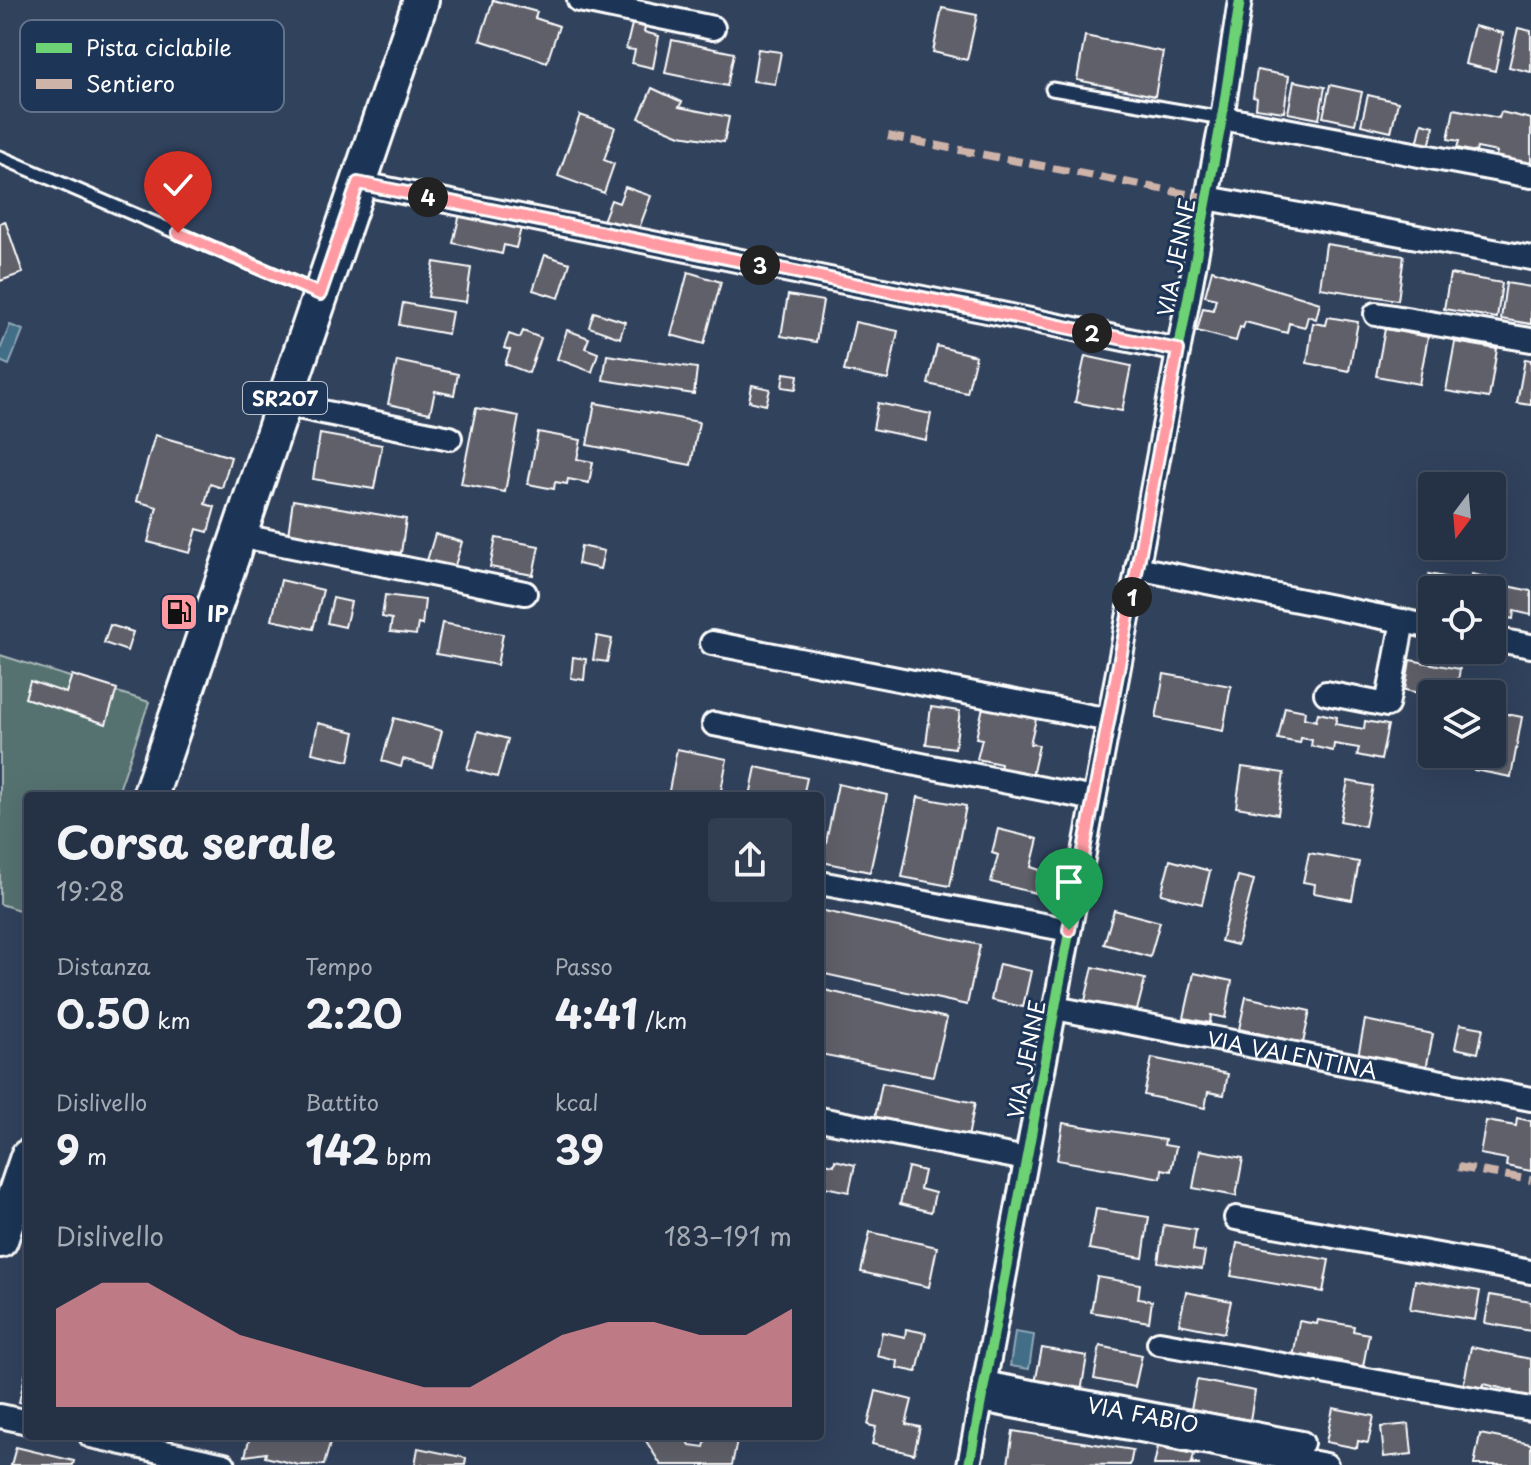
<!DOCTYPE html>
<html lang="it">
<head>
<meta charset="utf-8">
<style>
  body { margin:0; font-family:"Playpen Sans",sans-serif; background:#313e51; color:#f1f3f6; height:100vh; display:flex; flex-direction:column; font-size:30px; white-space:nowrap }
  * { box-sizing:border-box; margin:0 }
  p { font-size:26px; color:#a3aab3 }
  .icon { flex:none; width:44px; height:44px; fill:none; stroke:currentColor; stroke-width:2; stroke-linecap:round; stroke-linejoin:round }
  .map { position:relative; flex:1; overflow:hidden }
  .panel { position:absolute; left:24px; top:792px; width:800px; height:648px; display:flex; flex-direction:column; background:#253246; border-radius:8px; box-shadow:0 8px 32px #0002,0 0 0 2px #424d5f }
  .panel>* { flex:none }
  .needle { width:52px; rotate:196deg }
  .controls { position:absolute; left:1418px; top:472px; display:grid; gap:16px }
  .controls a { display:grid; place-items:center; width:88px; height:88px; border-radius:8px; background:#253246; box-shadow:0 8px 32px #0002,0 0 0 2px #424d5f; font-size:40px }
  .pin { position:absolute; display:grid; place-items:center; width:68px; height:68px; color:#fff; margin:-82px -34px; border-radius:50% 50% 50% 0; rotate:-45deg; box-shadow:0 0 8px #0007 }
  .pin .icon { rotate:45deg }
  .km { position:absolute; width:40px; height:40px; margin:-20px; border-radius:50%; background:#222; color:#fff; font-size:22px; line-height:40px; text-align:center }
  .round { display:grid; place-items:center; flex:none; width:84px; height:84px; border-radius:8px; background:#313e51 }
  .head { display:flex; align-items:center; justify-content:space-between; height:136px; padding:0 32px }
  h1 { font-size:44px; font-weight:700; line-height:60px }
  .metrics { display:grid; grid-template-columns:repeat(3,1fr); gap:12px; height:136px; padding:8px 32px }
  .metrics div { display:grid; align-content:center }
  .metrics b { font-size:40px; font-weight:700 }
  .metrics small { font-size:22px; font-weight:400 }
  .metrics p { font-size:22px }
  .chart { height:224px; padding:16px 32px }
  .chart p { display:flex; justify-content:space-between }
  .chart svg { width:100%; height:144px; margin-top:8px; fill:#ff9aa2; opacity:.7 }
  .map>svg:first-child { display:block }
  .green { fill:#557270; stroke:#aab8b8; stroke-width:2 }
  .water { fill:#426e87; stroke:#8ea8b7; stroke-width:2 }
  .building { fill:#61606b; stroke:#fff; stroke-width:2 }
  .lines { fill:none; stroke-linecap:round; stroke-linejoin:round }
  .service-casing { stroke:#fff; stroke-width:17 }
  .minor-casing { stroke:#fff; stroke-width:28 }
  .primary-casing { stroke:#fff; stroke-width:40 }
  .service { stroke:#1d3557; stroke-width:11 }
  .minor { stroke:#1d3557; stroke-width:22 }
  .primary { stroke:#1d3557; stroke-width:34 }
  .quiet { stroke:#ceb3a9; stroke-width:8; stroke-dasharray:16 8; stroke-linecap:butt }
  .cycleway-casing { stroke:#1d3557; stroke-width:15 }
  .cycleway { stroke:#6cd273; stroke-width:10 }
  .route-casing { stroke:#fff; stroke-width:16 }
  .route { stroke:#ff9aa2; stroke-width:10 }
  .labels { text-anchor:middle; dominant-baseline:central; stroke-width:6; stroke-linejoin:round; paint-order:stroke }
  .shield { fill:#1d3557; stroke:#bbc2cd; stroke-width:2 }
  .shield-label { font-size:20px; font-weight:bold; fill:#fff }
  .street-label { font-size:22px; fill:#fff; stroke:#1d3557 }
  .poi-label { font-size:22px; font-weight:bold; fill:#fff; stroke:#1d3557; text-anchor:start }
  .key { fill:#1d3557; stroke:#617289; stroke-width:2 }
  .key-label { font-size:22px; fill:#fff }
</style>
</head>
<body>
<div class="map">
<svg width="1531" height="1465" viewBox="0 0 1531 1465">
  <rect width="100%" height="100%" fill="#31425d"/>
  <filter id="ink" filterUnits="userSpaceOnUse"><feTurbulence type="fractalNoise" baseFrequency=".0125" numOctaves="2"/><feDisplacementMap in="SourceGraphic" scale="16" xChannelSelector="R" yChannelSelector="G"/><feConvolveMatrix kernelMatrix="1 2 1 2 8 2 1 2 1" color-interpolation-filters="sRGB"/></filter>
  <g filter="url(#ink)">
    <path class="green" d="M0,655L149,702L117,796H28V913L0,904Z"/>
    <path class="water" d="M10,325L23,330L9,365L0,361V350Z
      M1015,1332L1034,1335L1029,1369L1010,1366Z"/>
    <path class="building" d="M493,0L537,12L535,18L559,26L547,62L480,40Z
      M942,8L977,15L967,60L933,52Z
      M632,24L645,27L644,32L659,36L653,68L632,63L635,50L626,49Z
      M1474,26L1503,33L1495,71L1465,64Z
      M1518,28L1531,31V72L1509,67Z
      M1085,36L1163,52L1155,96L1077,80Z
      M672,40L734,53L727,86L665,73Z
      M758,49L781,52L775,84L753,81Z
      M1257,70L1289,76L1284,112L1256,108L1257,98L1253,97Z
      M1294,81L1325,87L1319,119L1288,113Z
      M1330,85L1362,92L1355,124L1323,117Z
      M652,88L682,102L679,107L729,117L724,142L680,135L639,118Z
      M1368,95L1398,102L1391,132L1361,125Z
      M1454,109L1499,118L1501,112L1531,119V166L1495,159L1497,152L1477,148L1476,152L1457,148L1459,141L1448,139Z
      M580,115L615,127L604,160L614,164L604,193L558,176Z
      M1422,123L1434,126L1429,147L1417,145Z
      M625,187L651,196L637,234L603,221L611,200L619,203Z
      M460,214L521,228L516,248L504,245L502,254L453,243Z
      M5,221L23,273L0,281V223Z
      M1326,244L1404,256L1398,300L1320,288Z
      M545,255L570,263L559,298L533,290Z
      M434,262L471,268L466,302L428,297Z
      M1212,270L1320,303L1316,319L1308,316L1305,327L1289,323L1287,333L1245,322L1243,328L1240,327L1236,341L1197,331L1203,308L1213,310L1216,299L1205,296Z
      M688,272L721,282L704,344L671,335Z
      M1450,274L1502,283L1497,318L1444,309Z
      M1506,283L1531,287V324L1501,319Z
      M788,295L823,301L816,342L781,336Z
      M403,303L452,312L448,334L399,325Z
      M594,312L625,322L620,338L589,327Z
      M1328,317L1358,322L1349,371L1307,363L1313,323L1326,325Z
      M855,322L898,331L888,380L844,371Z
      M1385,329L1428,337L1419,384L1376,376Z
      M567,330L589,338L585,348L598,353L592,372L557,359Z
      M523,331L541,338L529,373L505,364L510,350L504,348L509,334L520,338Z
      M1455,342L1497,349L1489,398L1446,391Z
      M937,346L976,356L967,393L928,384Z
      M607,355L697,368L694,394L603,380Z
      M1085,356L1131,366L1122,411L1075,402Z
      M1525,359L1531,360V405L1517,403Z
      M397,361L458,374L454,395L435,391L430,413L388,404Z
      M784,373L798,375L796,389L782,387Z
      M752,385L770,389L766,405L749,401Z
      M595,403L699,422L691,465L587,445Z
      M878,403L931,414L926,440L873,429Z
      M476,408L519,416L505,492L461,484Z
      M538,432L581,440L577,459L593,462L589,483L568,479L567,484L555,482L554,489L528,484Z
      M320,434L382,445L374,489L313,479Z
      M155,435L231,457L222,488L210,484L205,504L215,507L208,532L197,529L190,553L148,542L157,507L136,501Z
      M293,500L406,519L401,553L288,535Z
      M435,534L462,542L453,572L426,564Z
      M496,538L539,546L533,575L490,567Z
      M581,546L604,551L600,569L578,564Z
      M1429,574L1471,582L1472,574L1504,581L1503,585L1531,591V615L1514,611L1513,619L1495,615V619L1492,618V590H1432V606L1423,604Z
      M281,580L323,590L313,629L272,620Z
      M170,595L197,604L189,630L161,621Z
      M385,595L425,600L422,625L418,624L416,635L390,632L392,619L382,617Z
      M333,598L351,602L345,627L327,623Z
      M442,623L503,634L497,665L436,654Z
      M110,625L133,632L127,651L104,643Z
      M597,636L612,639L607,662L593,660Z
      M573,657L586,659L584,680L571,678Z
      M1410,660L1460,669L1456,694H1432V719L1414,716L1419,693L1405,690Z
      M1164,674L1231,686L1223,731L1156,718Z
      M72,675L117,689L106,724L25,698L30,681L66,693Z
      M931,707L960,711L955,748L926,744Z
      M983,707L1036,719L1030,744L1039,745L1032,776L1000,769L1001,764L977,759L982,739L976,738Z
      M1285,707L1305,711L1304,718L1316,721L1318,713L1337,717L1335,724L1364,729L1365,721L1388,725L1381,760L1357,755L1359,748L1334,744L1333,751L1311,746L1312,740L1301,738L1300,743L1278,739Z
      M1492,711L1522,717L1511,777L1474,770L1477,754H1492Z
      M394,718L442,731L432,767L403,759L401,767L382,761Z
      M318,723L355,732L349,761L312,753Z
      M478,731L508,739L497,777L467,769Z
      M677,749L727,759L720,796H668Z
      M756,767L807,778L803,796H750Z
      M1242,767L1284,773L1278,814L1236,807Z
      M1348,781L1373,786L1365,826L1340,821Z
      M838,784L887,795L870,872L822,862Z
      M918,797L966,806L950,886L902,877Z
      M998,829L1038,839L1031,867L1040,870L1035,893L991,882L998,855L992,853Z
      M1309,853L1359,862L1352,900L1314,893L1315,884L1303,882Z
      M1170,860L1210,871L1202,904L1161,894Z
      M1238,876L1254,880L1237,945L1221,941Z
      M820,910L980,945L967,1005L820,973Z
      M1114,910L1160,922L1150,957L1104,944Z
      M999,964L1031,971L1023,1007L991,1000Z
      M1093,967L1145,979L1135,1018L1084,1005Z
      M1194,973L1232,981L1225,1018L1211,1015L1210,1023L1184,1018Z
      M820,989L947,1018L933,1076L820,1054Z
      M1246,997L1310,1011L1303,1043L1239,1029Z
      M1365,1020L1433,1034L1426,1069L1358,1056Z
      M1460,1024L1483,1028L1478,1053L1455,1048Z
      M1152,1058L1228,1074L1224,1095L1208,1092L1205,1108L1144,1095Z
      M882,1083L975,1103L968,1137L875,1118Z
      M1517,1118L1531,1121V1171L1506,1166L1507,1159L1480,1154L1486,1121L1516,1126Z
      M1063,1123L1165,1140L1164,1145L1176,1147L1171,1171L1162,1169L1161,1178L1057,1160Z
      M1200,1150L1243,1158L1236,1196L1193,1188Z
      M835,1160L855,1165L849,1192L820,1186V1162L834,1165Z
      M908,1167L924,1171L920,1189L935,1193L931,1212L900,1204Z
      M1096,1209L1149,1217L1143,1258L1089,1249Z
      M1164,1225L1196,1230L1193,1250L1205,1252L1202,1269L1158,1262Z
      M870,1232L937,1247L929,1287L861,1272Z
      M1237,1243L1329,1260L1323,1292L1231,1276Z
      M1097,1277L1140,1284L1138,1299L1152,1301L1149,1322L1091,1312Z
      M1415,1280L1480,1291L1475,1320L1410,1309Z
      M1186,1292L1231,1301L1224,1333L1179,1324Z
      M1490,1295L1531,1302V1331L1485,1323Z
      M1318,1320L1354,1326L1353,1331L1369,1334L1362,1372L1339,1368L1341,1361L1311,1355L1310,1361L1293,1358L1299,1321L1317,1324Z
      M906,1329L926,1333L917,1372L897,1368L898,1361L877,1356L882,1332L905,1337Z
      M1100,1346L1142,1355L1135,1387L1094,1379Z
      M1471,1347L1531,1359V1403L1512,1399L1513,1391L1484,1384L1483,1391L1463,1387Z
      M1042,1348L1087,1356L1081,1392L1035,1383Z
      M27,1367H28V1404L19,1402Z
      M1197,1380L1255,1391L1250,1420L1191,1409Z
      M876,1391L912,1400L906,1424L920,1427L914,1454L872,1444L876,1427L868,1425Z
      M1333,1408L1374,1416L1368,1443L1358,1441L1357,1448L1326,1442Z
      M1409,1424L1412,1454L1384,1457L1381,1427Z
      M1013,1431L1133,1450L1130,1465L1008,1464Z
      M1480,1434L1531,1444V1465H1474Z
      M250,1436H332L324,1465H299L265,1457L266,1453L245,1456Z
      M643,1436H685L690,1445L704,1447L707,1436H738L732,1465H661Z
      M16,1447L74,1461L73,1465H11Z
      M1158,1447L1194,1454L1192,1463L1200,1465H1154Z
      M418,1448L466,1458L465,1465H415Z"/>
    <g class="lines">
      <defs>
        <path id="service" d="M1052,89L1222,118
          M0,157L316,292"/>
        <g id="minor">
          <path d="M579,0L713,28"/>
          <path d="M1222,118L1531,176"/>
          <path d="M358,183L1178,350"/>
          <path d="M1207,198L1531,258"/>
          <path d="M1376,314L1531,340"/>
          <path d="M283,404L450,438"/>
          <path d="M238,535L525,593"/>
          <path d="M1137,568L1432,627"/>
          <path d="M1492,639L1531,646"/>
          <path d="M712,643L1109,720"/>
          <path d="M1326,693L1387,705L1403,621"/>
          <path d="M714,724L1094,799"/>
          <path d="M820,883L1069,930"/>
          <path id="s1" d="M1055,1008L1531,1099"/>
          <path d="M820,1119L1026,1159"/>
          <path d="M1236,1218L1531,1272"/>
          <path d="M1159,1343L1531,1409"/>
          <path id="s2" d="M984,1383L1302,1443"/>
          <path d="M981,1400L1326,1465"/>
          <path d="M0,1416L28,1422"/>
          <path d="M91,1436L224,1465"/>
          <path d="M969,1465L1222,118L1240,0"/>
        </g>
        <path id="primary" d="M150,796L421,0
          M0,1240L28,1157"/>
      </defs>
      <use href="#service" class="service-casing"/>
      <use href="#minor" class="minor-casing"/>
      <use href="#primary" class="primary-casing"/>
      <use href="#service" class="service"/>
      <use href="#minor" class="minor"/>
      <use href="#primary" class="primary"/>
      <path class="quiet" d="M888,136L1207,198
        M1458,1167L1531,1180"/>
      <defs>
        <path id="cycleway" d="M358,183L1178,350
          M969,1465L1222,118L1240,0"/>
      </defs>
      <use href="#cycleway" class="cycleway-casing"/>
      <use href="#cycleway" class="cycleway"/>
    </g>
  </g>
  <g class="lines" filter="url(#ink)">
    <defs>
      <path id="route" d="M178,233L320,294L358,183L1178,350L1069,930"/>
    </defs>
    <use href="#route" class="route-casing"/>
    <use href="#route" class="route"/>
  </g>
  <defs>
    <symbol id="fuel-square" viewBox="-11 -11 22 22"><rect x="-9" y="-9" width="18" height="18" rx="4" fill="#ff9aa2" stroke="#1d3557"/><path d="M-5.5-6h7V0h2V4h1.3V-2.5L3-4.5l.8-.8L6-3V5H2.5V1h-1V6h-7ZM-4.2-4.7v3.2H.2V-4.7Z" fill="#111"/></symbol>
  </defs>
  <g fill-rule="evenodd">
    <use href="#fuel-square" x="157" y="590" width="44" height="44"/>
  </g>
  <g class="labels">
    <rect class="shield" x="243" y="382" width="84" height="32" rx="6"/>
    <g class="shield-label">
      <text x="285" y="398">SR207</text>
    </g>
    <g class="street-label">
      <text transform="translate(1175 257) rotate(-79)">VIA JENNE</text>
      <text stroke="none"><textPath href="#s1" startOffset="242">VIA VALENTINA</textPath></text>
      <text transform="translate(1025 1059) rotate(-79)">VIA JENNE</text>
      <text stroke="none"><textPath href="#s2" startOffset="162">VIA FABIO</textPath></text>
    </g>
    <g class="poi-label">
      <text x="207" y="612">IP</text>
    </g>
  </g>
  <rect x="20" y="20" width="264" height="92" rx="12" class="key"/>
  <rect x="36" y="43" width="36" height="10" fill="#6cd273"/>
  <rect x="36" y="79" width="36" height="10" fill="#ceb3a9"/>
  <g class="key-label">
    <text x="86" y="56">Pista ciclabile</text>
    <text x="86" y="92">Sentiero</text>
  </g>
</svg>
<div class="controls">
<a><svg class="needle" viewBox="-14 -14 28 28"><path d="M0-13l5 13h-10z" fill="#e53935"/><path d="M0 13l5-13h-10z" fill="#a3aab3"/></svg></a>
<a><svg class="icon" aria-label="locate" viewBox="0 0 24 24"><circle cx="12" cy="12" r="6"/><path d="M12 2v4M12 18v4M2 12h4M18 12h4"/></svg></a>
<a><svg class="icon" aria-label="layers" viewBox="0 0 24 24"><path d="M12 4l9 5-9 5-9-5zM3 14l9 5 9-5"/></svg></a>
</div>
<div class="pin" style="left:1069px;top:930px;background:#1e9e55"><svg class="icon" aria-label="arrive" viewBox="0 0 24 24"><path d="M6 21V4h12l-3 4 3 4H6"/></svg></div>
<div class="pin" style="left:178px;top:233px;background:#d93025"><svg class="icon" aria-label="check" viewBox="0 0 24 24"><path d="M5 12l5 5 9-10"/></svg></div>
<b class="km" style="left:1132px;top:597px">1</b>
<b class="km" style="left:1092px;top:333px">2</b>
<b class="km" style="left:760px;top:265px">3</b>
<b class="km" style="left:428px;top:197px">4</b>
<section class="panel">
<div class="head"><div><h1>Corsa serale</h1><p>19:28</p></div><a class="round"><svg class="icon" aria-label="share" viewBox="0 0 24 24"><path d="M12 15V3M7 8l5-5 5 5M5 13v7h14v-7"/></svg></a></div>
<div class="metrics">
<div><p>Distanza</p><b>0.50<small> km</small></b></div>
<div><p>Tempo</p><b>2:20</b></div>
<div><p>Passo</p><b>4:41<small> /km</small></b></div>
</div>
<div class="metrics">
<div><p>Dislivello</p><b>9<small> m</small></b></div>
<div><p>Battito</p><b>142<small> bpm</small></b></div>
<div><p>kcal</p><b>39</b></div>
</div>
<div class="chart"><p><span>Dislivello</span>183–191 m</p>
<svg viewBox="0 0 160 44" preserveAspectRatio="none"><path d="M0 44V14L10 6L20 6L30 14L40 22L50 26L60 30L70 34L80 38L90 38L100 30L110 22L120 18L130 18L140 22L150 22L160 14V44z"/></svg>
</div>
</section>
</div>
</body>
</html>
